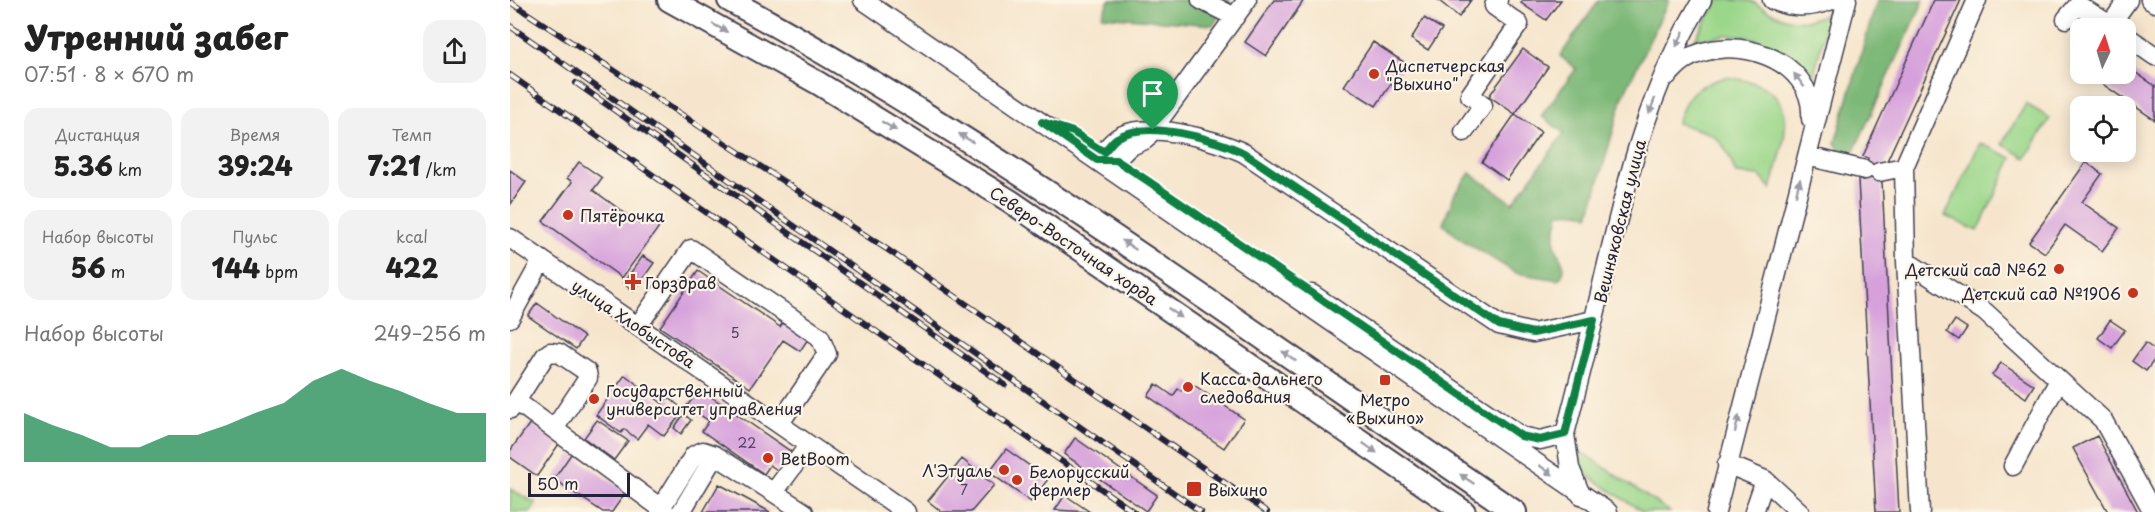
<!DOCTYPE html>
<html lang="ru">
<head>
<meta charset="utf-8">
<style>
  body { margin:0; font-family:"Playpen Sans",sans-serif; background:#f2f2f2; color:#222; height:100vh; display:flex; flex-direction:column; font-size:22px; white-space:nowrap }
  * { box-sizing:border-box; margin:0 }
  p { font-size:20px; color:#767676 }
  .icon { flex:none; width:33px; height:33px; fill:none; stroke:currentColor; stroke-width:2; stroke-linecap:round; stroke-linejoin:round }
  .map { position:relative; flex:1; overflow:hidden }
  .side { display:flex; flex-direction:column; background:#fff; width:510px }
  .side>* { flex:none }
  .needle { width:39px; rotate:4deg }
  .buttons { position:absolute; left:1560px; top:18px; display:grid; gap:12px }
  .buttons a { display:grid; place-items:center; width:66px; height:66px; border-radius:12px; background:#fff; box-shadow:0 3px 15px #0003; font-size:30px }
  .scale { position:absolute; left:18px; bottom:15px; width:102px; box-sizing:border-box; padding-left:6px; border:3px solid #22223b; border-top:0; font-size:16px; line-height:21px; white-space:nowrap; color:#22223b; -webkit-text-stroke:4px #fcf5e5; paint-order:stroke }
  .pin { position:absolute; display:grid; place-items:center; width:51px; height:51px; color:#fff; margin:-62px -26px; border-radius:50% 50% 50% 0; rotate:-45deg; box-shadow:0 0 6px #0007 }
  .pin .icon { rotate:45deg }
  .round { display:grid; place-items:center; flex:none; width:63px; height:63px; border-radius:18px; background:#f2f2f2 }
  .overview { display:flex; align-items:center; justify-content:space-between; height:102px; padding:0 24px }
  h1 { font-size:33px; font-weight:800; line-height:45px }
  .metrics { display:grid; grid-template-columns:repeat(3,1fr); gap:9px; height:102px; padding:6px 24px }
  .metrics div { display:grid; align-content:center; border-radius:15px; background:#f2f2f2; text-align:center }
  .metrics b { font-size:26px; font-weight:800 }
  .metrics small { font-size:16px; font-weight:400 }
  .metrics p { font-size:16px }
  .chart { height:168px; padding:12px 24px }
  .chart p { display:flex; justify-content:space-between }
  .chart svg { width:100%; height:108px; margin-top:6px; fill:#0b8043; opacity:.7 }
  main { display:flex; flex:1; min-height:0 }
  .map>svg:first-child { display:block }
  .green { fill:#9bd78b; stroke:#5e7c63; stroke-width:1.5 }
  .forest { fill:#7cb877; stroke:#4f6d59; stroke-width:1.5 }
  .building { fill:#d6a0dc }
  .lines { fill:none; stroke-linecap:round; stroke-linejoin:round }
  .minor-casing { stroke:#423f51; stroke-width:21 }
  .major-casing { stroke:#423f51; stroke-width:26 }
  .minor { stroke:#fff; stroke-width:18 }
  .major { stroke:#fff; stroke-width:22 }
  .rail-casing { stroke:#22223b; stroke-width:6 }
  .rail { stroke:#fcf5e5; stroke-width:4; stroke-dasharray:11; stroke-linecap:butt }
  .oneway { fill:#9c9ca7 }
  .route-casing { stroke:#fff; stroke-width:12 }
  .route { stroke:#0b8043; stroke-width:8 }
  .poi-dot { fill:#c8321e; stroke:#fcf5e5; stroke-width:2 }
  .labels { text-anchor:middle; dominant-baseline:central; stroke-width:4.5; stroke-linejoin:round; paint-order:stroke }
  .number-label { font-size:14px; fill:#4f4263 }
  .poi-label { font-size:16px; fill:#22223b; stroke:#fcf5e5; text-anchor:start }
  .street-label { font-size:16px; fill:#22223b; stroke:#fcf5e5 }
</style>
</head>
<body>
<main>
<section class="side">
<div class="overview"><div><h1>Утренний забег</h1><p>07:51 · 8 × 670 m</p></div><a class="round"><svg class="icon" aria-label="share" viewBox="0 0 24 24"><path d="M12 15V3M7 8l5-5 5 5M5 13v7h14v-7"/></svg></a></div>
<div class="metrics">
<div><p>Дистанция</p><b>5.36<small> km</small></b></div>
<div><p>Время</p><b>39:24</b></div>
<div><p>Темп</p><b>7:21<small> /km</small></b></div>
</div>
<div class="metrics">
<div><p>Набор высоты</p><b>56<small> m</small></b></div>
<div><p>Пульс</p><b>144<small> bpm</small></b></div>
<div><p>kcal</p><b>422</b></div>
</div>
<div class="chart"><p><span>Набор высоты</span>249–256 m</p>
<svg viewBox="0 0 160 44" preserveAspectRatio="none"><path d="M0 44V24L10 29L20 33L30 38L40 38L50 33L60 33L70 29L80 24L90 20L100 11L110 6L120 11L130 15L140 20L150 24L160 24V44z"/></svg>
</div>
</section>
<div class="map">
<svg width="1645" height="512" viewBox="0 0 1645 512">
  <rect width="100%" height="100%" fill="#fcf5e5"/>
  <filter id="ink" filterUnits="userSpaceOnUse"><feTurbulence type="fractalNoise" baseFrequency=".0167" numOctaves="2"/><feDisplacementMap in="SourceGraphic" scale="12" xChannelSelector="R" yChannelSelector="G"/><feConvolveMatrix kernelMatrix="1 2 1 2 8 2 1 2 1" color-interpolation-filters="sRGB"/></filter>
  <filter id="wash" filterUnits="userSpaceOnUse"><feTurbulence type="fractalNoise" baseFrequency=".008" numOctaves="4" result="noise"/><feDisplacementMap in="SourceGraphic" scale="24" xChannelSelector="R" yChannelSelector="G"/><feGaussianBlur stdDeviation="1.35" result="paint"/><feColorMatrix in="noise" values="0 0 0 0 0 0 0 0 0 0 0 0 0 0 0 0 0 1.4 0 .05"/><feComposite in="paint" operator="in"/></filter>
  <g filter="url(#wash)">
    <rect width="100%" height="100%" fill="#f6e5cc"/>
    <path class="green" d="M1208,0C1217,0 1234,0 1241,1C1267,17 1290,30 1320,11L1303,78C1280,54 1252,34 1217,35C1207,36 1195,41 1185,39Z
      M1216,77C1296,86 1277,131 1261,189L1250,176L1226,174C1211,134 1207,135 1167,123C1178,91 1184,87 1216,77Z
      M1516,104L1540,118L1516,158L1492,144Z
      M1470,143L1502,158L1468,231L1435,216Z
      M1072,452L1160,512H1133L1077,475L1070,462Z
      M0,489L26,503L21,512H0Z"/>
    <path class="forest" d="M599,0H720L703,25L592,16Z
      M1089,0H1159L1113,96L1079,216L1070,212L1049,213C1048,223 1043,234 1045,243C1047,259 1061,264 1049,280L1006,273L949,238L933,224L945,193L960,173L1003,203L1054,133L1031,116L1066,69L1050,56Z
      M1367,0H1414L1344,151L1332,153L1325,143Z"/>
    <g id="blocks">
      <path class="building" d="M764,0H794L756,56L735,42Z
        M928,0H961L949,17Z
        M1013,0H1051L1036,20L1011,3Z
        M1424,0H1451L1375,165L1369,172L1368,181H1372L1389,512H1366L1348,180H1354L1358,158L1353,156Z
        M914,18L932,29L918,50L901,39Z
        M863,42L895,63L866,106L834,86Z
        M1013,49L1038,67L1005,114L979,96Z
        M1616,66L1645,86V120L1578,74H1616Z
        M1005,114L1031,132L997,180L972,162Z
        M69,162L92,178L83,190L130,224L135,217L149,227L112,278L33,221L62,182L57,178Z
        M1576,162L1592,174L1572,202L1609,228L1592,251L1555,225L1535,253L1519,242Z
        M0,170L16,182L0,205Z
        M133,256L144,263L124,291L113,283Z
        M188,271L270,327L275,319L300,336L290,351L273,340L240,388L150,327Z
        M27,303L74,337L66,349L18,316Z
        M1445,320L1457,328L1449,340L1437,332Z
        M1600,320L1615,330L1602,348L1588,338Z
        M1635,343L1645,350V359L1636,371L1622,361Z
        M1491,363L1524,385L1516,398L1482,375Z
        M115,375L153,404L158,397L174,410L154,436L138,424L127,439L114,429L111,433L86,415Z
        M678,381L734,419L714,448L638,396L646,384L663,396L668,389L671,391Z
        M190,389L283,453L270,472L260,465L254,474L192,431L199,421L177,406Z
        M174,414L181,420L171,434L164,428Z
        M87,420L118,441L104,460L74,438Z
        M20,423L49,444L27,476L0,457V451Z
        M1587,436L1628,512H1598L1563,448Z
        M565,438L647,495L636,511L554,454Z
        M496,449L538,479L521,502L479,472Z
        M61,454L116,492L102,512H93L44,479Z
        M452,459L484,485L461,512H432L418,501Z
        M209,484L260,512H193Z
        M555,495L580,512L545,510Z"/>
    </g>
  </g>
  <g filter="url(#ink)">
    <use href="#blocks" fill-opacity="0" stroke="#423f51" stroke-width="1.5"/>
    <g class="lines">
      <defs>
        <path id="minor" d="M353,0L1098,512
          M691,0L725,17
          M1262,0C1283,9 1301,8 1322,0
          M1467,0L1394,167L1396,261L1475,312L1593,420L1643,512
          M1640,0L1645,3
          M1556,19L1568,5L1605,28
          M1600,25L1618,0
          M1616,36L1645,56
          M1157,76C1163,71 1168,64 1175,60C1220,31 1306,58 1301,119
          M954,132L973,105L960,95L1009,24L984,6L988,0
          M1297,156L1355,170
          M587,160C593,153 599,144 606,139C633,118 707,140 734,153L989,325L1023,333L1084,320
          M587,160H606L619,147L635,140L737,0
          M1369,172L1394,167
          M0,238L396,512
          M1396,261L1410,512
          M802,294L1011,436L1030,440L1055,434
          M0,318L32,260
          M128,326L181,249L310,337L317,354L270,423
          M6,401L156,512
          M1,409L35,356L40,352L49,353L77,372L78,378L44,429
          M1217,464L1255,480L1290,512
          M1503,466L1549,380
          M264,492L299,445
          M1071,495L1060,468L1055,434C1065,396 1075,358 1084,319C1110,210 1132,97 1192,0
          M151,508L184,455L193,451L205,455
          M171,512L205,455L294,512
          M1206,512L1337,0
          M1244,512L1255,480"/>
        <path id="major" d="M159,0L308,83L500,201L954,512
          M219,0C495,149 746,336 1005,512"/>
      </defs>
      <use href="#minor" class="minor-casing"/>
      <use href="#major" class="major-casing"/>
      <use href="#minor" class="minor"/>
      <use href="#major" class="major"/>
      <defs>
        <path id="rail" d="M0,2L378,250L757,512
          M0,26L691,512
          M0,75L624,512
          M66,83L495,385"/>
      </defs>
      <use href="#rail" class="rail-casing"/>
      <use href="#rail" class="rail"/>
    </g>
    <defs><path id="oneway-solid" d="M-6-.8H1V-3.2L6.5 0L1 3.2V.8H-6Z" transform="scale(1.5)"/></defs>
    <g class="oneway">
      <use href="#oneway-solid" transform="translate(210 28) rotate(29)"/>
      <use href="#oneway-solid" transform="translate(1170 39) rotate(116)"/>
      <use href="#oneway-solid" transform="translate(1289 80) rotate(-127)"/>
      <use href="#oneway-solid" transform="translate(1142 106) rotate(111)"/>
      <use href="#oneway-solid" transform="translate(379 126) rotate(31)"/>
      <use href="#oneway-solid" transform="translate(456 138) rotate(-148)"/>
      <use href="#oneway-solid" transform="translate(1288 187) rotate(-75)"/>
      <use href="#oneway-solid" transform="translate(619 245) rotate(-146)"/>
      <use href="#oneway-solid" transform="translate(665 313) rotate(35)"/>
      <use href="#oneway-solid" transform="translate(779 356) rotate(-145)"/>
      <use href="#oneway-solid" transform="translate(1227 424) rotate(-76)"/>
      <use href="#oneway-solid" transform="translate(860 448) rotate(35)"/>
      <use href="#oneway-solid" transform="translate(1036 470) rotate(35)"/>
      <use href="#oneway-solid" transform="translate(957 479) rotate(-146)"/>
    </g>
  </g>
  <g class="lines" filter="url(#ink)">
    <defs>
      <path id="route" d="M532,122L563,132L594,152C598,148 602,141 607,138C635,119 706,139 734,153L989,325L1023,333L1084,320L1055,434L1030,440L1011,436L638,181L606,160H587Z"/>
    </defs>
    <use href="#route" class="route-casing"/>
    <use href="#route" class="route"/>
  </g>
  <g class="poi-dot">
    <circle cx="864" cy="74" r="6"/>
    <circle cx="58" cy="215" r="6"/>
    <circle cx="1549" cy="269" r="6"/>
    <path d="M120 273h6v6h6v6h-6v6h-6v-6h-6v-6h6z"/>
    <circle cx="1623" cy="293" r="6"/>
    <rect x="869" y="374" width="12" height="12" rx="3"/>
    <circle cx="678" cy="387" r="6"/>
    <circle cx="84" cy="399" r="6"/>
    <circle cx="258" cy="458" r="6"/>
    <circle cx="494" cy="470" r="6"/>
    <circle cx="507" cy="480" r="6"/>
    <rect x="676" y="481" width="16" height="16" rx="3"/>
  </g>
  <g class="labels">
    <g class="number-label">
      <text x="225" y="332">5</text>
      <text x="237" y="442">22</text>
      <text x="454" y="489">7</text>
    </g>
    <g class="poi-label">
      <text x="876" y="65">Диспетчерская<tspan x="876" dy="18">"Выхино"</tspan></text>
      <text x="70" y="215">Пятёрочка</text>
      <text x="1537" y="269" text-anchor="end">Детский сад №62</text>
      <text x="135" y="282">Горздрав</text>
      <text x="1611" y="293" text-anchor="end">Детский сад №1906</text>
      <text x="690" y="378">Kасса дальнего<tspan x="690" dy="18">следования</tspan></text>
      <text x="96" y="390">Государственный<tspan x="96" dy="18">университет управления</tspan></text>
      <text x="875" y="399" text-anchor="middle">Метро<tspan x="875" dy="18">«Выхино»</tspan></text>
      <text x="270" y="458">BetBoom</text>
      <text x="482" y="470" text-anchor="end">Л'Этуаль</text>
      <text x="519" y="471">Белорусский<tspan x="519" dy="18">фермер</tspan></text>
      <text x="698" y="489">Выхино</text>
    </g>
    <g class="street-label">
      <text transform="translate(1109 221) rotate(-76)">Вешняковская улица</text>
      <text transform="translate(564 245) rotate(34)">Северо-Восточная хорда</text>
      <text transform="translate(124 323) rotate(34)">улица Хлобыстова</text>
    </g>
  </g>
</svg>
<div class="buttons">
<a><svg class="needle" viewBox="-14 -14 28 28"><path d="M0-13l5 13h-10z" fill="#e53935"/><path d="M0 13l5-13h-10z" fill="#767676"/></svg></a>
<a><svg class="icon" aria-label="locate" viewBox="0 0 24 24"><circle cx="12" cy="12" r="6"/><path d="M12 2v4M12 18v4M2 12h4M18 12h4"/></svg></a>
</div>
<div class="scale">50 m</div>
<div class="pin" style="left:643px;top:130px;background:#1e9e55"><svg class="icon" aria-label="arrive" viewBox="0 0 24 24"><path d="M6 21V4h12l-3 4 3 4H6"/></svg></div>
</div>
</main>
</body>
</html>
